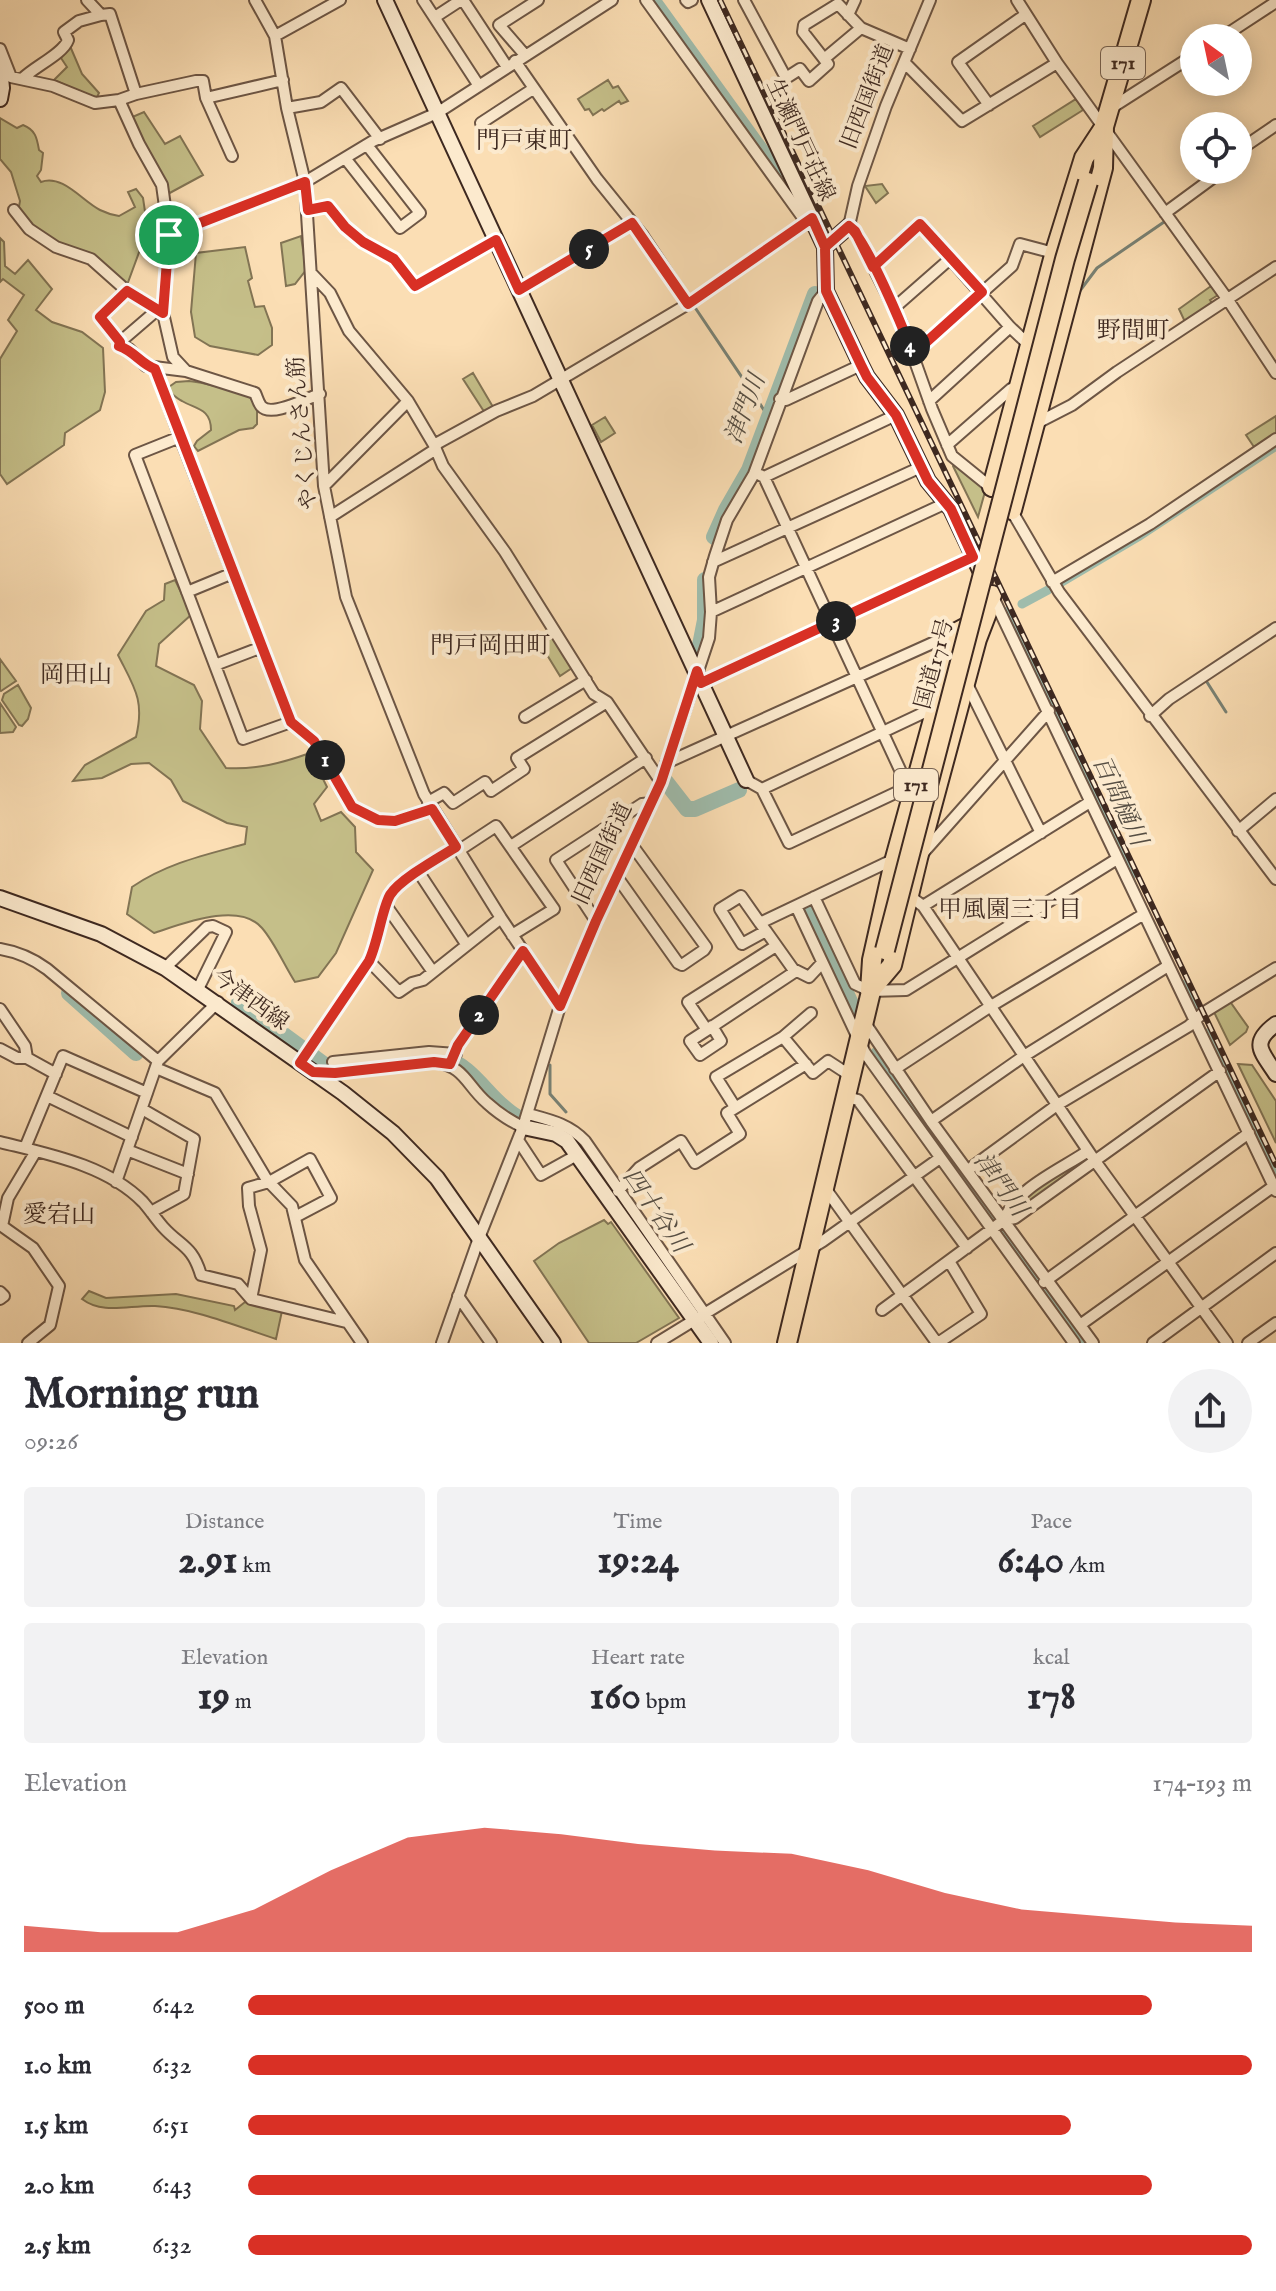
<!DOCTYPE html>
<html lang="en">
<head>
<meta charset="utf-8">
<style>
  body { margin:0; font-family:"IM FELL English","Noto Serif JP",serif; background:#f2f2f3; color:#2b2b33; height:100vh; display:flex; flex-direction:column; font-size:30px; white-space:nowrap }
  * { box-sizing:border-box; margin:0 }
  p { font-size:26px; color:#7c7c81 }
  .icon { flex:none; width:44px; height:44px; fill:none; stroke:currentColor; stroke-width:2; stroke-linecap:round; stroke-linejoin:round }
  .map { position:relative; height:1343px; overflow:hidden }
  .panel { display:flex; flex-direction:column; background:#fff; flex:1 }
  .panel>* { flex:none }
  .needle { width:52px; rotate:327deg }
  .buttons { position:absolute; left:1180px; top:24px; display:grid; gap:16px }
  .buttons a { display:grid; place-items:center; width:72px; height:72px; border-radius:50%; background:#fff; box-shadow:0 4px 20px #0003; font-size:40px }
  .pin { position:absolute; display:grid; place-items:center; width:68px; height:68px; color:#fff; margin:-34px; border:4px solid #fff; border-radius:50%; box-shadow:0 2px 8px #0007 }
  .km { position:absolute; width:40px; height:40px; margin:-20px; border-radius:50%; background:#222; color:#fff; font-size:22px; line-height:40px; text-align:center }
  .round { display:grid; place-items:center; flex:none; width:84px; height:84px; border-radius:42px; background:#f2f2f3 }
  .overview { display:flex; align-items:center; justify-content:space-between; height:136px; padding:0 24px }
  h1 { font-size:44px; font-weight:700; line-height:60px }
  .figures { display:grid; grid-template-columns:repeat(3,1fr); gap:12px; height:136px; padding:8px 24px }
  .figures div { display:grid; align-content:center; border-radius:8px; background:#f2f2f3; text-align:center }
  .figures b { font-size:40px; font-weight:700 }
  .figures small { font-size:22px; font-weight:400 }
  .figures p { font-size:22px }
  .chart { height:224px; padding:16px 24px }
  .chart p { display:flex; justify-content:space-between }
  .chart svg { width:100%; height:144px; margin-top:8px; fill:#d93025; opacity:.7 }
  ul { padding:0 24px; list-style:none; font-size:26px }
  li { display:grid; grid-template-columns:128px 96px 1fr; align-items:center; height:60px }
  li i { height:20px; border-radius:10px; background:#d93025 }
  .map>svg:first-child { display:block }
  .green { fill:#c5bf89; stroke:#827454; stroke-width:2 }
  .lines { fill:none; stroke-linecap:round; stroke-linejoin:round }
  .stream { stroke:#788174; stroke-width:3 }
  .canal { stroke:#9fbcac; stroke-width:9 }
  .river { stroke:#9fbcac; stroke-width:16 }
  .street-casing { stroke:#6d5645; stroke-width:14 }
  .secondary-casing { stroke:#3e2920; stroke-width:18 }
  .highway-casing { stroke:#3e2920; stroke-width:22 }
  .street { stroke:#fceace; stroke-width:10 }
  .secondary { stroke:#fceace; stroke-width:14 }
  .highway { stroke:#fbdeb4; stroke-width:18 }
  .rail-casing { stroke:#3e2920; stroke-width:6 }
  .rail { stroke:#fceace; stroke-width:3; stroke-dasharray:9; stroke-linecap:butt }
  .highway-bridge-casing { stroke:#3e2920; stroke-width:22; stroke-linecap:butt }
  .highway-bridge { stroke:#fbdeb4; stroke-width:18 }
  .route-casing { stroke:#fff; stroke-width:16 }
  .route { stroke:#d93025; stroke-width:10 }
  .labels { text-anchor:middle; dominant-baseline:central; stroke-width:8; stroke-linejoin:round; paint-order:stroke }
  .shield { fill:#fceace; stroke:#776354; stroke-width:2 }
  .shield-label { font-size:20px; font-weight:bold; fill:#3e2920 }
  .street-label { font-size:22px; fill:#3e2920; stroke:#fceace }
  .neighbourhood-label { font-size:24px; fill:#3e2920; stroke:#fceace }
  .water-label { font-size:24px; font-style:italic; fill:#564e43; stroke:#fceace }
</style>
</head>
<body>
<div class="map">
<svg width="1276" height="1343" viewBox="0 0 1276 1343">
  <rect width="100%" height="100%" fill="#fbdeb4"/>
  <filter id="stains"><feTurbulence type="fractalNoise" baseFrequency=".0025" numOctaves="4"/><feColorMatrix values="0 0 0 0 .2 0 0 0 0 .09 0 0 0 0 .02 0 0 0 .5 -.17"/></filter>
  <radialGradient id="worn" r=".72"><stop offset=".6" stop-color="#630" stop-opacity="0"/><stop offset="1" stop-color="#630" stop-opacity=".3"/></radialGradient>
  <path class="green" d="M70,46L82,74L99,93L96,99L54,80L67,67L59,55Z
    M608,80L613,88L618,86L628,101L621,104L619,101L604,111L602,109L593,115L589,109L585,110L578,99Z
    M1076,99L1083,110L1040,137L1033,126Z
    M144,112L165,144L180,136L203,175L166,195L130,118Z
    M0,118L17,128L23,125C36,130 37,139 39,150L43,153L41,170L37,176L41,182C63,174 82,201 100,210C106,213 113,215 119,216L135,207L128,192L136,189L143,198L147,225L163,235L154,237L156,242L164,237L163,251L141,247L127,285L31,228L18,212L20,201L11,172L0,159Z
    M882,184L888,193L876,203L865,186Z
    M301,236L306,270L295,284L286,286L281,243Z
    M0,238L4,242L5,266L15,274L28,260L52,289L36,310L52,322L82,332L103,348L105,392L100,410L65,433L64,445L7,484L0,474V359L17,331L8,320L24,295L3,279L0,282Z
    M245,247L252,278L248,281L255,307L264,306L272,328V345L258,355L210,346L195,337L191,312L196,253Z
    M1211,286L1218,295L1210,300L1214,306L1186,324L1179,309Z
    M473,373L493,407L485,413L463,379Z
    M189,381C209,383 225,390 245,392L257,405V424L253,428L239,430L198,451L194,446L197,441L211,430C211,408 195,409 182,401C176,398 171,393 166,389L176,382Z
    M1276,416V433L1254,447L1246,435Z
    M605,417L615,433L601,442L592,425Z
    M955,463L986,488L978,517L953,466Z
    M175,580L192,614L159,644L156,666L194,685L202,701L200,729L226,768C256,770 282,763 310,753L327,787L314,804L321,821L341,812L355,827L356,852L373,870L336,953L318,977L295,982C284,965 275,943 262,928C239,901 182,924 154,933L127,914L132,887C167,863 205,855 245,844L247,827L227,823L183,801L171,780L149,763L131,764L102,778L73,781L85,765L136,737C145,700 134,687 118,655L146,611L164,600L165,584Z
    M552,637L572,668L560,676L541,645Z
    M0,659L16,681L1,691L0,690Z
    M18,685L31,708L28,719L22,726L19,725L2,700L4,694Z
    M0,703L16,727L13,732L0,733Z
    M1226,1002L1231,1003L1248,1027L1246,1032L1230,1045L1213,1010Z
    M1238,1064L1252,1065L1276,1101V1143Z
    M1074,1165L1076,1169L1016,1214L1012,1208C1030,1193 1051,1172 1074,1165Z
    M604,1220L608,1224L611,1222L679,1318L636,1343H589L534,1261L559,1243Z
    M89,1291L106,1298L176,1294L234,1306L235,1310L245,1302L282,1311L276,1339C239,1327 194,1308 155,1306C129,1305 103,1315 82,1299Z"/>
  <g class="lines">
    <path class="stream" d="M1079,292L1097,268L1164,222
      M694,306L768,416
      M1205,679L1226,712
      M550,1065V1094L566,1112"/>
    <path class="canal" d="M1062,582L1138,537L1276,446
      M1022,604L1048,590
      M1008,611L1131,876
      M1182,984L1195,1008
      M1207,1033L1276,1179"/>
    <path class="river" d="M653,1L793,195L800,209
      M714,537L726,510L749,470L815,294
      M699,650L705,620V580
      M666,782L687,809H695L739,790
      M806,905L853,1008
      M69,993L136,1053
      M239,1002L326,1066L334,1068L444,1058C475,1067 489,1101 517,1117
      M877,1055L1084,1343
      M539,1123L563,1130L579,1145L690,1301"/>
    <defs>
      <path id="street" d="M87,0L101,15L110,14L136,94
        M255,0L275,36L287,108L305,182L324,486L346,597L424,794L501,918L560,1006
        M423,0L479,86
        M463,0L507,67
        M646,0L806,222
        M686,0L688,2L692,0
        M744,0L786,78L800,69L809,81L828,64L803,32L804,25L838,4L861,28L910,49
        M930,0L886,106L858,186L849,226L855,231L901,322L932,409L952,456L994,490
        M1017,0L1057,63L1228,300L1276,373
        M848,15L855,0
        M435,17L461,0
        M275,36L340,0
        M1221,38L1276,2
        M0,49L11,77L53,86L95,103L119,100
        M525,55L499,25L538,0
        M824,59L861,28
        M515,61L597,179L643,236L688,304
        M905,63L962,121L1057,63
        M22,79C35,66 63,54 68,40L64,32L79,21L101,15
        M283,80L206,98L203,81H196L136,94L119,100L139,144L162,185L169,235L163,313L173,357L186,371L255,393C257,397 258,402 261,406C271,418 307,398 320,394
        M206,98L232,156
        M989,105L958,62L1025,15
        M287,108L321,102L341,88L380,139
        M1111,108L1194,55
        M481,123L533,89
        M1238,151L1276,125
        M345,158L400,228L420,213L367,145
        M14,210L29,229L56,247L91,259L127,291L163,313
        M308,210L328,206L345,227L363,242L394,259L415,286L496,240
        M1165,213L1214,177L1217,170
        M169,235L305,182L373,141L437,113L612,0
        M873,267L920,224L1010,327L1029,345
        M311,273L330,293L349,331L408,401L434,445L443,466L505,552L594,694L607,702L661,782
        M519,290L632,223
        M894,308L951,258
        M156,311L120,342L119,346L129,349L146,366L186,371
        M120,342L100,317L127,291
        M913,354L1012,266L1020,244L1054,253
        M155,369L180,437
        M780,399L786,400L861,365
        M929,401L1010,327
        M1035,424L1072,405L1117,372L1276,267
        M180,437L291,722L243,739L135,455Z
        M434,445L496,411L533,396L688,304L812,218
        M947,445L1011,389L1018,386
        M760,475L764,477L896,415
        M764,477L908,787
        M324,486L408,401
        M1010,508L1059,592L1276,879
        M330,517L436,449
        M713,562L921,467
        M1052,582L1150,524L1276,439
        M187,592L233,573
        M992,595L1276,1191
        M711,612L946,503
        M215,665L262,647
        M701,683L973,557
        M967,684L1041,833
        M1150,716L1169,699L1276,628
        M525,717L586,680
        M291,722L314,741L352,807L378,820L395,821L432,809
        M666,763L957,632
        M746,780L762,789L789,843L908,787L913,788
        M762,789L923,713H935
        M428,802L444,793L453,803L485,782L491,791L524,769L517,758L607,702
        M1238,831L1276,799
        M511,846L646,758
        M458,851L496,826L554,909L512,935
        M923,853L1049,711
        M418,871L466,944
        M617,877L678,963L682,965L704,950L706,947L632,845
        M814,897L855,984L870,991L906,990L1117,859
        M911,897L923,906L1095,1161L1227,1343
        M796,906L865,1053L1074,1343
        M923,906L1090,802
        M387,907L433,972
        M596,921L556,860L642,804L652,803
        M760,923L766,931L742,944L720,909L741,896L760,923L886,863L894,862
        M766,931L793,969L809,977L822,963
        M776,946L688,1002L707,1030L796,971
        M0,949C18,952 32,958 47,969L158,1061
        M369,961L399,992L412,983L423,980L501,918
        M165,968L207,927L213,926L226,932L198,989
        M0,1009L25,1046L27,1058H17L0,1049
        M865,1023L931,1121L1093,1343
        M707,1030L690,1041L700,1055L721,1041L712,1026
        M783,1037L813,1073L828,1061L851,1076
        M27,1058L56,1074
        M333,1062L429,1052L456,1054
        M300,1063L369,961C378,942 382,909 390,895C400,879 440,857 456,847
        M450,1064L458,1045L523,951
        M156,1068L215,1093L267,1180L292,1206L305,1260L362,1343
        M895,1069L991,1006L1144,914
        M315,1072L335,1073L434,1062C465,1066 466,1085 487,1103C498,1113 510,1121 523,1127
        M47,1096L132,1137
        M847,1097L858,1100L967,1248
        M735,1107L716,1077L783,1037L811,1013
        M142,1109L194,1139L184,1194L151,1212
        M528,1114C550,1120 569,1124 585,1141L725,1343
        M931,1121L1024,1056L1168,966
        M518,1140L541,1175L577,1155
        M0,1142C48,1154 107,1165 143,1202C150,1210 156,1219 163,1227C181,1247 192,1245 201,1275L238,1284L251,1299L346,1322
        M25,1148L63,1056L147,1093
        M127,1150L188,1174
        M968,1170L1057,1105L1189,1026L1203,1013L1276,968
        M116,1182L158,1061L218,1002
        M825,1188L937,1343
        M618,1191L639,1168L681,1141L695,1163L740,1134L727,1113L806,1064
        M1004,1220C1016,1188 1060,1170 1088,1151
        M1044,1282L1249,1133
        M0,1292L4,1296L0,1299
        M458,1296L491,1343
        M251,1299L261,1250L249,1206L248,1188L269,1182L310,1159L331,1198L295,1217
        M882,1310L992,1229L1004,1220L1015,1218L1220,1071
        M1080,1325L1274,1186
        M28,1343L50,1325L59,1286L33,1248L2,1226L8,1198L36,1151
        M442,1343L479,1238L523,1127L560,1006L596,921L661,782L709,638L711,612L709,577L715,556L727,520L754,474L818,301L826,291
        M657,1343L823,1241L940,1158
        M938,1343L981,1314L949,1261
        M1153,1343L1276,1253
        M1248,1343L1276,1323"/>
      <path id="secondary" d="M385,0L746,780
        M709,0L825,247L826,291L861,365L867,377L896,415L928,481L951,509L985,581
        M0,67L2,88L0,99
        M825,247L849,226
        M0,898L101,934L165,968L343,1093L393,1133L437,1178L553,1343
        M1276,1024C1250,1043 1261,1051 1276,1074
        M523,1127L556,1134L567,1141L711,1343"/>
      <path id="highway" d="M1101,137L1141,0
        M992,487L1056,248L1084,158L1103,129
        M1012,510L1103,168L1104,127
        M870,991L872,960L894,862L957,632L976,622L992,595
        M870,991L892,965L918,858L977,639L987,613
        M787,1343L873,983"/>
    </defs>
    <use href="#street" class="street-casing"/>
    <use href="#secondary" class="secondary-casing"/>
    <use href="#highway" class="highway-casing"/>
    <use href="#street" class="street"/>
    <use href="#secondary" class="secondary"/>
    <use href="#highway" class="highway"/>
    <defs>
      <path id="rail" d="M720,0L1276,1165"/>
    </defs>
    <use href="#rail" class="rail-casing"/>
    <use href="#rail" class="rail"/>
    <defs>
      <path id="highway-bridge" d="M885,950L1065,259L1088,182"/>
    </defs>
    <use href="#highway-bridge" class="highway-bridge-casing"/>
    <use href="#highway-bridge" class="highway-bridge"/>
  </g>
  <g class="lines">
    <defs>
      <path id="route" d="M169,235L163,313L127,291L100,317L120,342L119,346C134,351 141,364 155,369L291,722L314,741L352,807L378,820L395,821L432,809L456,847C440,857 400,879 390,895C382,909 378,942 369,961L300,1063L313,1072L335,1073L434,1062L450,1064L458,1045L523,951L560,1006L596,921L661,782L697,671L701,683L973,557L951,509L928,481L896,415L867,377L861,365L826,291L825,247L849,226C867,241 903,328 913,354L982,292L920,224L873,267L855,231L849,226L825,247L812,218L688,304L632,223L519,290L496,240L415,286L394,259L363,242L345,227L328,206L308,210L305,182L169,235"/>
    </defs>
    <use href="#route" class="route-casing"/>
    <use href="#route" class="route"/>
  </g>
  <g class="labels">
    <g class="shield">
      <rect x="1101" y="47" width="44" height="32" rx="6"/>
      <rect x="894" y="769" width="44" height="32" rx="6"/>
    </g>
    <g class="shield-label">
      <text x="1123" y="63">171</text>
      <text x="916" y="785">171</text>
    </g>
    <g class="street-label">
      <text transform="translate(868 97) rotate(-69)">旧西国街道</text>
      <text transform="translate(800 140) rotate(65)">生瀬門戸荘線</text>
      <text transform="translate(303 433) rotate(-95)">やくじんさん筋</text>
      <text transform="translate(935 664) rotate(-75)">国道171号</text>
      <text transform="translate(603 854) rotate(-65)">旧西国街道</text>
      <text transform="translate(250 1000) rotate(36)">今津西線</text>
    </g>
    <g class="neighbourhood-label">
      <text x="524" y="141">門戸東町</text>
      <text x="1133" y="331">野間町</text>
      <text x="490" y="646">門戸岡田町</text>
      <text x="76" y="675">岡田山</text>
      <text x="1010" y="910">甲風園三丁目</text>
      <text x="59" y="1215">愛宕山</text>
    </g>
    <g class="water-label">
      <text transform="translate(746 409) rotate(-69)">津門川</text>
      <text transform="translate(1119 801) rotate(65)">百間樋川</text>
      <text transform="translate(1000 1185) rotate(54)">津門川</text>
      <text transform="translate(655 1211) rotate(55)">四十谷川</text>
    </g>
  </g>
  <rect width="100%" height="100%" filter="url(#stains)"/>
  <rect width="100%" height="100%" fill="url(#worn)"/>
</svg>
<div class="buttons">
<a><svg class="needle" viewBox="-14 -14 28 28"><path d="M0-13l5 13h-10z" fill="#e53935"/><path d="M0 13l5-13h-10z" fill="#7c7c81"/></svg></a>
<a><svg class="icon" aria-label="locate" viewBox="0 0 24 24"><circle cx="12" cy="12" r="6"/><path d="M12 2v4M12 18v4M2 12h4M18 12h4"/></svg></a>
</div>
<div class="pin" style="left:169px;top:235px;background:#1e9e55"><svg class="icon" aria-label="arrive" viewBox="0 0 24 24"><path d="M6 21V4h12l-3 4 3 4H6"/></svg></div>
<b class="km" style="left:325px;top:760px">1</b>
<b class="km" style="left:479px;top:1015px">2</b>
<b class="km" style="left:836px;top:621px">3</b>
<b class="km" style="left:910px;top:346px">4</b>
<b class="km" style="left:589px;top:249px">5</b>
</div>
<section class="panel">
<div class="overview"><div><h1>Morning run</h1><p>09:26</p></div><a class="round"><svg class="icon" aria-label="share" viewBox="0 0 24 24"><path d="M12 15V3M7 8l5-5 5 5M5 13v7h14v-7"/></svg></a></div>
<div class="figures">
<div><p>Distance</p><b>2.91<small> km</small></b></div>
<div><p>Time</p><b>19:24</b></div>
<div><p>Pace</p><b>6:40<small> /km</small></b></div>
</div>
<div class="figures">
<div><p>Elevation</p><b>19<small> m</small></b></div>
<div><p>Heart rate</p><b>160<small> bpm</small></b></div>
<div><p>kcal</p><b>178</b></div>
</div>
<div class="chart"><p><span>Elevation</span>174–193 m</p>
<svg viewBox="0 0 160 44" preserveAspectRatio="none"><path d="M0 44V36L10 38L20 38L30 31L40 19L50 9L60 6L70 8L80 11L90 13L100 14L110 19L120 26L130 31L140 33L150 35L160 36V44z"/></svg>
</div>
<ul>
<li><b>500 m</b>6:42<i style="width:90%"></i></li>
<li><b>1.0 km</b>6:32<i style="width:100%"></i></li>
<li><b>1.5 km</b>6:51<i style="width:82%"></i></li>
<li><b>2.0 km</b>6:43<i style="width:90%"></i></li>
<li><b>2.5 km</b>6:32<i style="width:100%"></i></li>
</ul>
</section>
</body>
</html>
